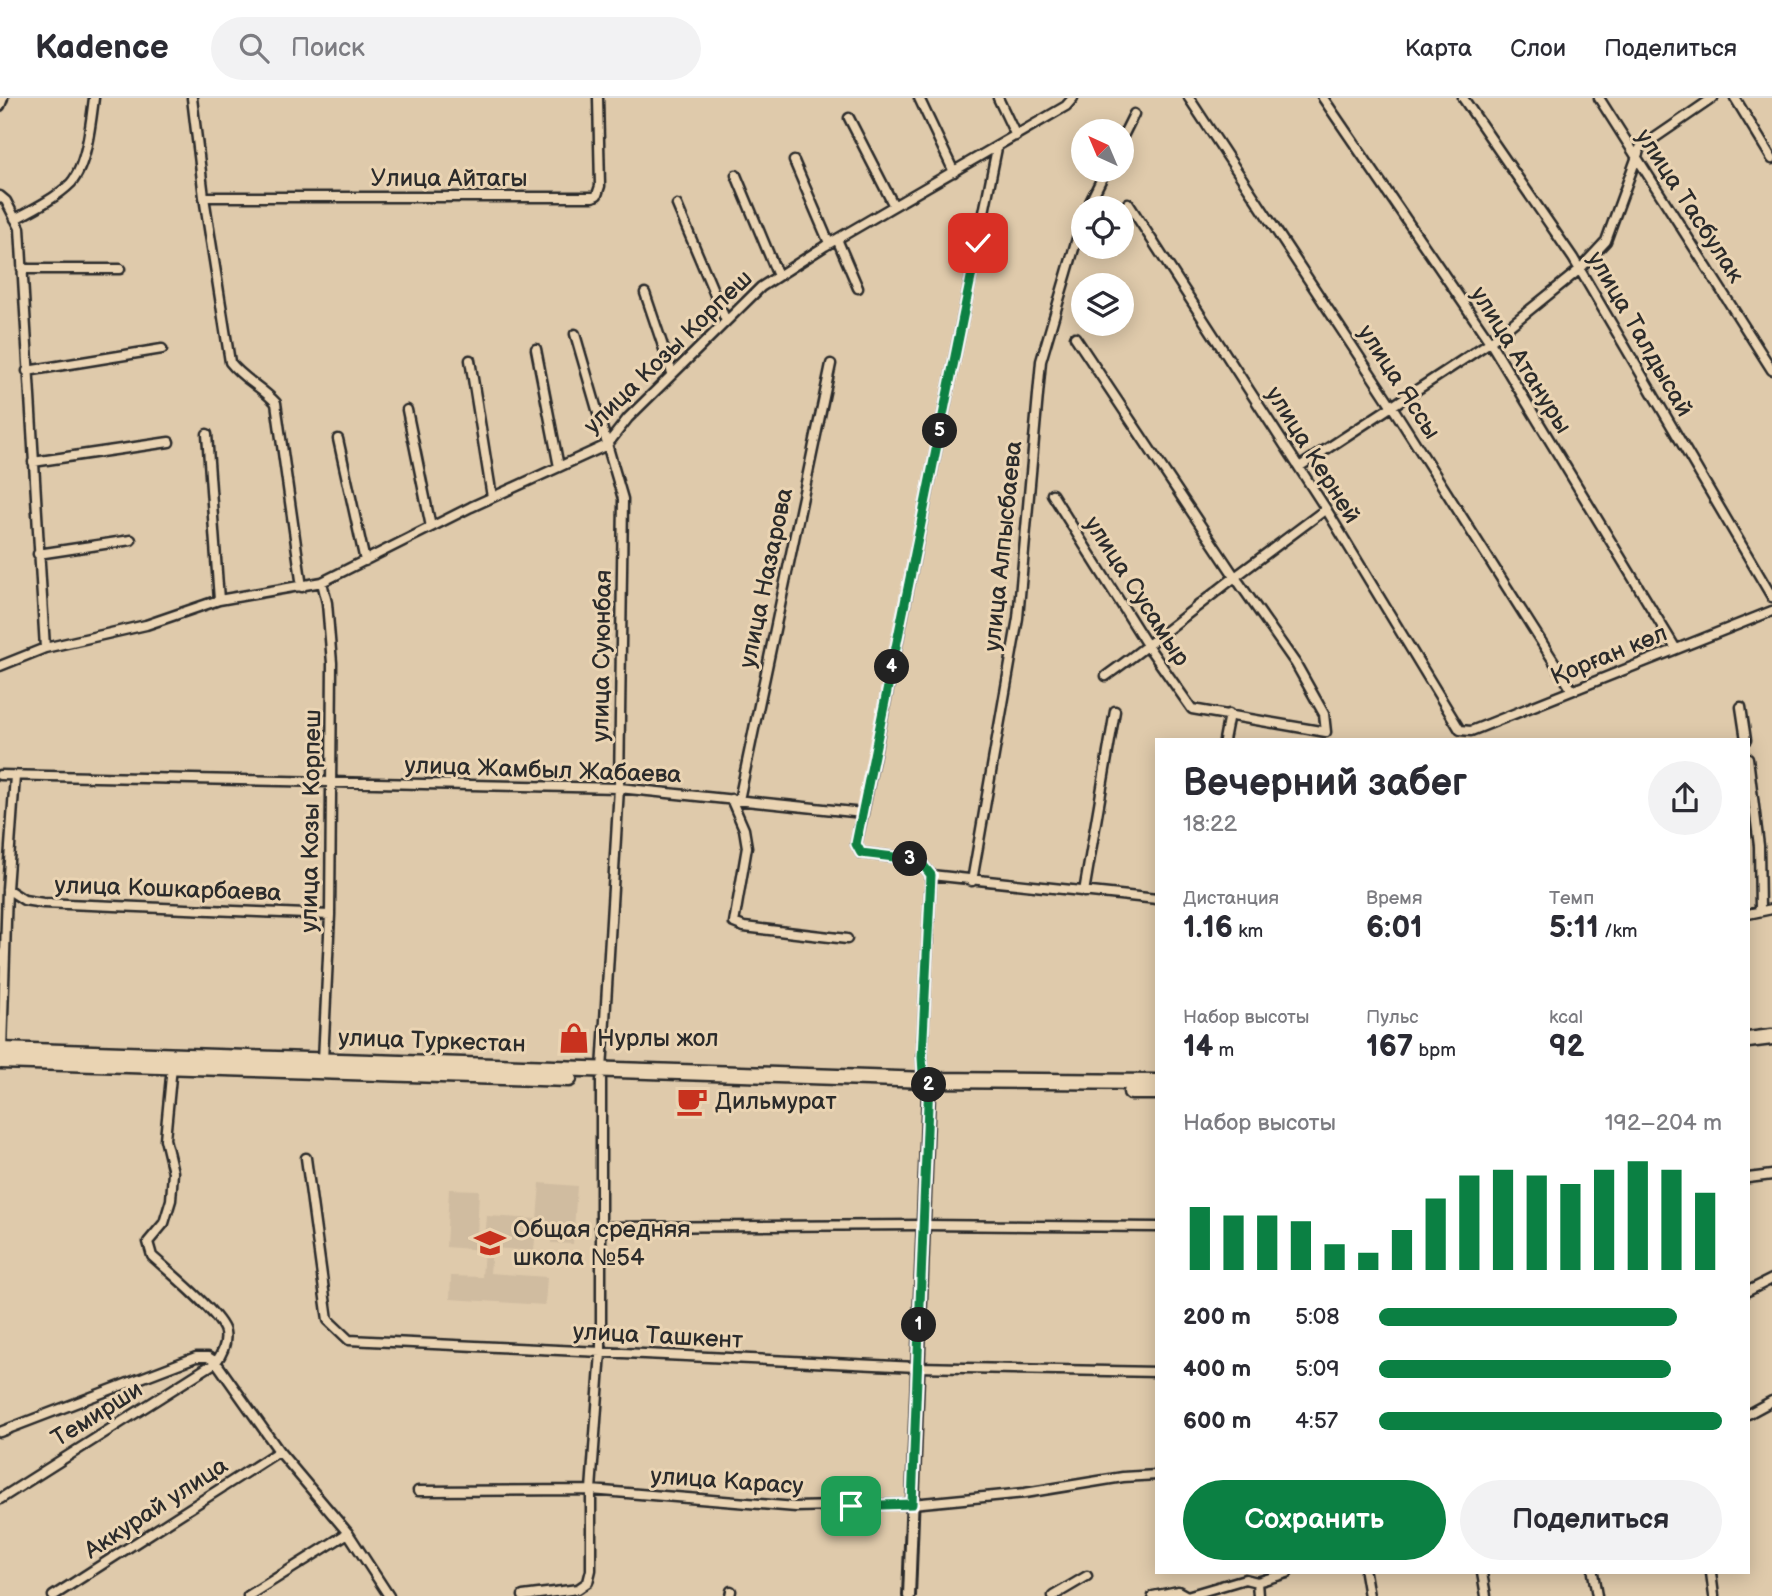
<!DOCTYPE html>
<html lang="ru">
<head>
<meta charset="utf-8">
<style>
  body { margin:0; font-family:"Balsamiq Sans",sans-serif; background:#f2f2f3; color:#2b2b33; height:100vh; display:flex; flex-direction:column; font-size:26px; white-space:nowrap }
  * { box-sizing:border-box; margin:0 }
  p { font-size:23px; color:#7c7c81 }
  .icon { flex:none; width:38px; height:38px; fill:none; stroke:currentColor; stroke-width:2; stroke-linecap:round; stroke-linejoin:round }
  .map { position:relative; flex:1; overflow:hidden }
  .panel { position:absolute; left:1155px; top:640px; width:595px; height:836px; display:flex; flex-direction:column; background:#fff; border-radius:0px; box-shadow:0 4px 18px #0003 }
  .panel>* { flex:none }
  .needle { width:46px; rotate:316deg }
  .buttons { position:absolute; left:1071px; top:21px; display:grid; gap:14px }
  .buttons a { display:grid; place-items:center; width:63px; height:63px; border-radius:50%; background:#fff; box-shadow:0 4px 18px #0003; font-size:35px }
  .pin { position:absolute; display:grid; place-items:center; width:60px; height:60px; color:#fff; margin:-30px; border-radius:14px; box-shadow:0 4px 10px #0006 }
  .km { position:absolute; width:35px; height:35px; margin:-18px; border-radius:50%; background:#222; color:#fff; font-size:19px; line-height:35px; text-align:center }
  .round { display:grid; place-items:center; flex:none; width:74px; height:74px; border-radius:37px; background:#f2f2f3 }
  .summary { display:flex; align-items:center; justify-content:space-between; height:119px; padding:0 28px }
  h1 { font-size:38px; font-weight:700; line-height:52px }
  .metrics { display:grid; grid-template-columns:repeat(3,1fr); gap:10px; height:119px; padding:7px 28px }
  .metrics div { display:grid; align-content:center }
  .metrics b { font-size:30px; font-weight:700 }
  .metrics small { font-size:19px; font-weight:400 }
  .metrics p { font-size:19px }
  .chart { height:196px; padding:14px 28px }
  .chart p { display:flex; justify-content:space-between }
  .chart svg { width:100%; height:126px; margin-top:7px; stroke:#0b8043; stroke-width:6 }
  .primary-button { display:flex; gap:14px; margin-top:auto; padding:14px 28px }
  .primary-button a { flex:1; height:80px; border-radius:42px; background:#0b8043; color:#fff; font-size:28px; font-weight:700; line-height:80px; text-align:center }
  .primary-button a+a { background:#f2f2f3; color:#2b2b33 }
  ul { padding:0 28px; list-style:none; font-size:23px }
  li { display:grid; grid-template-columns:112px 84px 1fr; align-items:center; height:52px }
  li i { height:18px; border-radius:9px; background:#0b8043 }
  header { display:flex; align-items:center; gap:42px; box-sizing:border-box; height:98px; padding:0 35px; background:#fff; border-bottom:2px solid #e1e1e2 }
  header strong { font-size:33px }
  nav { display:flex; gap:38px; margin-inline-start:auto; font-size:24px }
  .search { width:490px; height:63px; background:#f2f2f3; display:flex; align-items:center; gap:18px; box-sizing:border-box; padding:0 24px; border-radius:38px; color:#7c7c81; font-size:26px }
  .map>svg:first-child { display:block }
  .built { fill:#d0bca0 }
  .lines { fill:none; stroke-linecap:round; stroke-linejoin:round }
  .street-casing { stroke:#2b2b2b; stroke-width:13 }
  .secondary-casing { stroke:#2b2b2b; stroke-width:16 }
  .highway-casing { stroke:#2b2b2b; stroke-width:19 }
  .street { stroke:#ead4b3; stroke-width:8 }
  .secondary { stroke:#ead4b3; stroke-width:10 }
  .highway { stroke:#ead4b3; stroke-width:14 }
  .route-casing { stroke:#fff; stroke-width:14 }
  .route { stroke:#0b8043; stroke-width:9 }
  .labels { text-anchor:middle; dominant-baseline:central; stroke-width:6; stroke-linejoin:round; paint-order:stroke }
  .street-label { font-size:24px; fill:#2b2b2b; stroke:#ead4b3 }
  .poi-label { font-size:24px; fill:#2b2b2b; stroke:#ead4b3; text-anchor:start }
</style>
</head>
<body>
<header>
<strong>Kadence</strong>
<div class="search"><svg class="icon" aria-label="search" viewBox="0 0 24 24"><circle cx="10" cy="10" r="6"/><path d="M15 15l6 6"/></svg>Поиск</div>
<nav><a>Карта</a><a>Слои</a><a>Поделиться</a></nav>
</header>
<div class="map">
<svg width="1772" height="1498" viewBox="0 0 1772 1498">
  <rect width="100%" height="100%" fill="#dfcaab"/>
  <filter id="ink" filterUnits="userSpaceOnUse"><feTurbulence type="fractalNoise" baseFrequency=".0143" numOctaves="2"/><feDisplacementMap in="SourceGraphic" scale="14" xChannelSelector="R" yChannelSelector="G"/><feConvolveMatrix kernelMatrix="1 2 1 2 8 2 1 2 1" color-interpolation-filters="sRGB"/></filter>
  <g filter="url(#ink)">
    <path class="built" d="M540,1085L577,1088L573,1146L551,1145L552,1130L536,1129L534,1153L492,1150L490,1175L547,1179L545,1207L450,1201L451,1178L482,1179L484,1152L446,1149L449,1091L479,1092L477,1139L485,1140L487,1118L537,1121Z"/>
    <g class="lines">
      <defs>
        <path id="street" d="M192,0L204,99L230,264C243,281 262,289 276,305L302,489
          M919,0L954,74
          M998,0L1016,38
          M1189,0L1393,310L1572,592
          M1323,0L1490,244L1676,551
          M1463,0L1573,160L1772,499
          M1599,0L1772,272
          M1735,0L1772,61
          M0,8L3,0
          M849,20L894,108
          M1122,40L1134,16
          M794,63L829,145
          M736,77L778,178
          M0,98L6,103L20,130L45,550
          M204,99H593L597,97L600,88L598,0
          M1128,105L1326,411L1460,632L1471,633L1772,513
          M677,107L726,223
          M1087,110L1106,72
          M15,121C34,111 56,100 71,85C87,67 91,23 94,0
          M837,141L858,190
          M22,171H120
          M645,195L672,275
          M575,236L623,401L619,690L602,972
          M1075,239L1235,479L1326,411
          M536,251L559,369
          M470,262L492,399
          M27,273L162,251
          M407,312L431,429
          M207,336L219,502
          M338,341L365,463
          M33,364L169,344
          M1299,369L1490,244L1579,172L1606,143L1640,50L1713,0
          M1052,396L1147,547L1192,611L1326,634L1324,616L1296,566L1235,479C1192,512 1150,547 1106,578
          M38,456L131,442
          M322,484L327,505L332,565L330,817L323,962
          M0,568L45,550L146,527L219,502L322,484L471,409L607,347L628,320L761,189L825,148L1066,8L1073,0
          M1741,609L1746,642
          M1224,642L1229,616
          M1748,660L1759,748L1760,813
          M0,677L619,690L863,715L856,746L861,755L919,762L931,777L1157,801
          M731,701L744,731L747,749L734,825L744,829L847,841
          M739,702L831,266
          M863,715L997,50
          M972,783L1018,520L1041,263L1083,120
          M7,791L24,802L43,805L330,817
          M1084,794L1115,613
          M1748,816L1772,811
          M2,952L7,791L15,678
          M929,982L923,975L922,959L931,777
          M306,1060L328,1222L349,1242L917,1269L1157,1274
          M1748,1080L1772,1077
          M600,1129L923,1127L1157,1129
          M1748,1193L1772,1181
          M1748,1316L1772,1303
          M0,1334L196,1259H208L216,1264L279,1353L348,1435L389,1498
          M418,1393L591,1392L796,1409L912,1406L1025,1395L1123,1379L1157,1377
          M0,1401L216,1264C222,1256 227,1245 225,1234C221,1216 167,1172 152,1158L148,1144L164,1125L171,1102L173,1074L165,1041L172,968
          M1365,1475L1369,1498
          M1482,1475L1486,1498
          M1593,1475L1597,1498
          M1711,1475L1714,1498
          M53,1498L279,1353
          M248,1498L348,1435
          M523,1498L578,1491L588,1484L591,1472V1392L601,1254V982
          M730,1498L731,1493
          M1053,1498L1087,1478
          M1153,1498L1178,1493L1187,1498
          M1187,1498L1245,1481L1257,1484
          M1258,1498L1257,1484L1287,1475"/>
        <path id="secondary" d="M909,1498L929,982"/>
        <path id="highway" d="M1748,942L1772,939
          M0,952L929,982L1157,984
          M0,963L569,981
          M1131,994H1157"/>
      </defs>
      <use href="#street" class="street-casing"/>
      <use href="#secondary" class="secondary-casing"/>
      <use href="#highway" class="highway-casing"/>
      <use href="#street" class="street"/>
      <use href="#secondary" class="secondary"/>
      <use href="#highway" class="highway"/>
    </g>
  </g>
  <g class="lines" filter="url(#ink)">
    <defs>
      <path id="route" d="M851,1408L912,1406L929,982L923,975L922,959L931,777L919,762L861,755L856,746L978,145"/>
    </defs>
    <use href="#route" class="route-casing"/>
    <use href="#route" class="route"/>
  </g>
  <defs>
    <symbol id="shop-bare" viewBox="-9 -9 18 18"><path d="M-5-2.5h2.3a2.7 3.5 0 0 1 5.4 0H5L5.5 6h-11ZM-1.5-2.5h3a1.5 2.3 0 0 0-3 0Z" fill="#c8321e" stroke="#ead4b3" stroke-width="2.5" paint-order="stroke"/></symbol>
    <symbol id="cafe-bare" viewBox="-9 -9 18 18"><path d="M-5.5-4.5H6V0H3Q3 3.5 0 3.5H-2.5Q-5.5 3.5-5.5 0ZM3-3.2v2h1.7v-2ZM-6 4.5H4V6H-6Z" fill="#c8321e" stroke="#ead4b3" stroke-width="2.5" paint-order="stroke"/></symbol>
    <symbol id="school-bare" viewBox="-9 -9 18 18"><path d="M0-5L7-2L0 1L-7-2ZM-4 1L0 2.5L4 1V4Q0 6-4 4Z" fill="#c8321e" stroke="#ead4b3" stroke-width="2.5" paint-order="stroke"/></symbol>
  </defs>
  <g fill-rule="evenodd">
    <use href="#shop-bare" x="552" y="918" width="44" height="44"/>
    <use href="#cafe-bare" x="670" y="981" width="44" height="44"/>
    <use href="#school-bare" x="468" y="1123" width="44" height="44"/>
  </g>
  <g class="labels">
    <g class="street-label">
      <text x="449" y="80">Улица Айтагы</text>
      <text transform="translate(1690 108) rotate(57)">улица Тасбулак</text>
      <text transform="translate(1640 236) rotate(60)">улица Талдысай</text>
      <text transform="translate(668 254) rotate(-44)">улица Козы Корпеш</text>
      <text transform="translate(1521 262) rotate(58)">улица Атануры</text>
      <text transform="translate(1399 284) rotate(57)">улица Яссы</text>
      <text transform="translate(1313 357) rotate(58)">улица Керней</text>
      <text transform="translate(1003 448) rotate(-84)">улица Алпысбаева</text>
      <text transform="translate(766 480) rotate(-78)">улица Назарова</text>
      <text transform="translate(1137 493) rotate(57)">улица Сусамыр</text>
      <text transform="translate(1609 557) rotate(-22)">Қорған көл</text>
      <text transform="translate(602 558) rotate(-89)">улица Суюнбая</text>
      <text transform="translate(543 672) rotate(2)">улица Жамбыл Жабаева</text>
      <text transform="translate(311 723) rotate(-89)">улица Козы Корпеш</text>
      <text transform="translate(168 791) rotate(2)">улица Кошкарбаева</text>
      <text transform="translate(432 943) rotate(2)">улица Туркестан</text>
      <text transform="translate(658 1238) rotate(3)">улица Ташкент</text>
      <text transform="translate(97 1316) rotate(-32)">Темирши</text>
      <text transform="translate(727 1383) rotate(4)">улица Карасу</text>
      <text transform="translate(156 1410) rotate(-33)">Аккурай улица</text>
    </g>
    <g class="poi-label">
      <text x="597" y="940">Нурлы жол</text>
      <text x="715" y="1003">Дильмурат</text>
      <text x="513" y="1131">Общая средняя<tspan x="513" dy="28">школа №54</tspan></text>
    </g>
  </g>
</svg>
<div class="buttons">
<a><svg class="needle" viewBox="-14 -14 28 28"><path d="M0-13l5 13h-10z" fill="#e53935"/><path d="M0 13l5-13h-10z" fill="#7c7c81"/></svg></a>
<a><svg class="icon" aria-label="locate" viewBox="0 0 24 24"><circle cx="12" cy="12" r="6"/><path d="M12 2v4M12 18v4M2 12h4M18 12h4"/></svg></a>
<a><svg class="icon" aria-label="layers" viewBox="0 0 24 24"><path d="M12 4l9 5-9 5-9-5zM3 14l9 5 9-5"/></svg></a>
</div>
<div class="pin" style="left:851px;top:1408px;background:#1e9e55"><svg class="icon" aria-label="arrive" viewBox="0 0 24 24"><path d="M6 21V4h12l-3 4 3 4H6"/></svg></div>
<div class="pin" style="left:978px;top:145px;background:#d93025"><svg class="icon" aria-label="check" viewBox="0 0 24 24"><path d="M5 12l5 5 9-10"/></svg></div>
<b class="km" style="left:919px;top:1227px">1</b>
<b class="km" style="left:929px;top:987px">2</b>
<b class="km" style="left:910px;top:761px">3</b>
<b class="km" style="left:892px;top:569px">4</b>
<b class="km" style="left:940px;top:333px">5</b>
<section class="panel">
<div class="summary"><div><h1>Вечерний забег</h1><p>18:22</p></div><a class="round"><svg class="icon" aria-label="share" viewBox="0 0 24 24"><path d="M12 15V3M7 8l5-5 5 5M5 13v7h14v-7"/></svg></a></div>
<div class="metrics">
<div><p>Дистанция</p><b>1.16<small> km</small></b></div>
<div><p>Время</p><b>6:01</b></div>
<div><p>Темп</p><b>5:11<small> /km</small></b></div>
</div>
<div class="metrics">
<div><p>Набор высоты</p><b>14<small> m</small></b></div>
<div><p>Пульс</p><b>167<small> bpm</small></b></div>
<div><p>kcal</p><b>92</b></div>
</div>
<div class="chart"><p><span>Набор высоты</span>192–204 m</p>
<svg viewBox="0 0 160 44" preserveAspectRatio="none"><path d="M5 44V22M15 44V25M25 44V25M35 44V27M45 44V35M55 44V38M65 44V30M75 44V19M85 44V11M95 44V9M105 44V11M115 44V14M125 44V9M135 44V6M145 44V9M155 44V17"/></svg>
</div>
<ul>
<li><b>200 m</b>5:08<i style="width:87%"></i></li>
<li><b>400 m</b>5:09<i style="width:85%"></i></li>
<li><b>600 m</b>4:57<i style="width:100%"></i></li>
</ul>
<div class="primary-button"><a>Сохранить</a><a>Поделиться</a></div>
</section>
</div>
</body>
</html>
